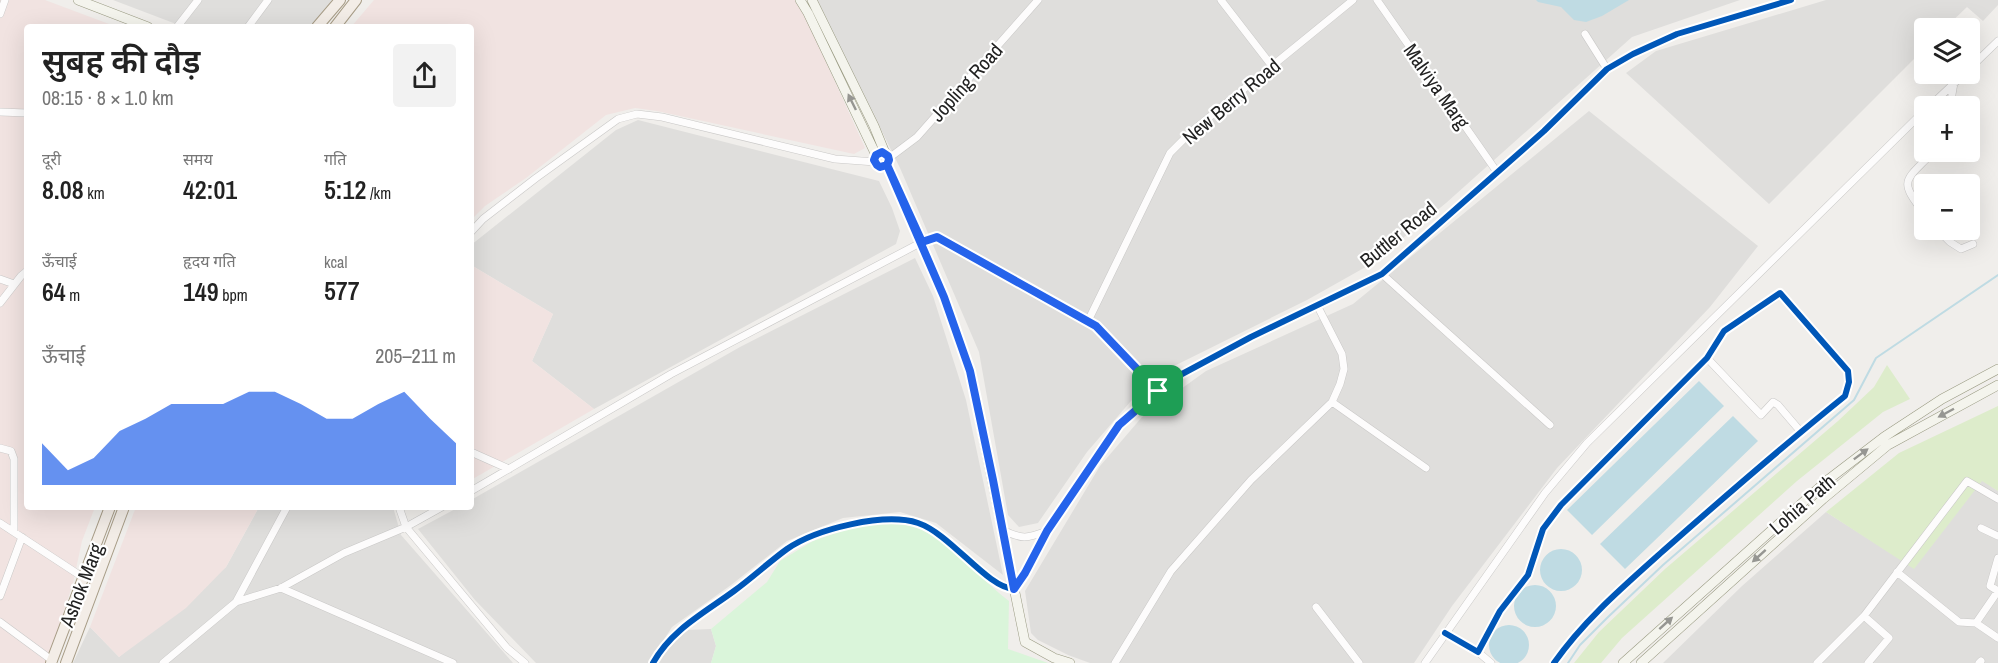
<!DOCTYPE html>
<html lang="hi">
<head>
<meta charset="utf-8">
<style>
  body { margin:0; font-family:"Archivo Narrow","Noto Sans Devanagari",sans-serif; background:#f2f2f2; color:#222; height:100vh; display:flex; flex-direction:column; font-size:22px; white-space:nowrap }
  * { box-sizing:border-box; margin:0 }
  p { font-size:20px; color:#767676 }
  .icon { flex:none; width:33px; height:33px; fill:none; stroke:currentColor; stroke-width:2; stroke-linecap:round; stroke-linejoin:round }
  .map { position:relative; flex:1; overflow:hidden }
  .sheet { position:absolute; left:24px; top:24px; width:450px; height:486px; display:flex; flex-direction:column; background:#fff; border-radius:6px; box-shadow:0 6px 24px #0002 }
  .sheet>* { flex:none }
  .tools { position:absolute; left:1914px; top:18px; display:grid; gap:12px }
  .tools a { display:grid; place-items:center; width:66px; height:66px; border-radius:6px; background:#fff; box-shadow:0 6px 24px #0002; font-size:30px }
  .pin { position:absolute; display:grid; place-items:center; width:51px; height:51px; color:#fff; margin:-26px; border-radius:12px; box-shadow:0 3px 9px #0006 }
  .round { display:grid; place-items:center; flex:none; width:63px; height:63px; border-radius:6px; background:#f2f2f2 }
  .head { display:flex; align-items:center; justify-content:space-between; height:102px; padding:0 18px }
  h1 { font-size:33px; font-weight:600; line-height:45px }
  .stats { display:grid; grid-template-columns:repeat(3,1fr); gap:9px; height:102px; padding:6px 18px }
  .stats div { display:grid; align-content:center }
  .stats b { font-size:26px; font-weight:600 }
  .stats small { font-size:16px; font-weight:400 }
  .stats p { font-size:16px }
  .chart { height:168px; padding:12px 18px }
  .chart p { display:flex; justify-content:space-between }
  .chart svg { width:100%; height:108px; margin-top:6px; fill:#2563eb; opacity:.7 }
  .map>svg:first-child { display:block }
  .residential { fill:#dfdedc }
  .commercial { fill:#f1e3e1 }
  .grass { fill:#ddeccb }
  .park { fill:#daf5da }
  .water { fill:#bfdbe3 }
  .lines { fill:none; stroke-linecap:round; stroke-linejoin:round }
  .stream { stroke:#bfdbe3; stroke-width:2 }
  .street-casing { stroke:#c9c8c7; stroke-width:8 }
  .secondary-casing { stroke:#999a82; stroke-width:10 }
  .primary-casing { stroke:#a79c86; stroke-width:12 }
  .street { stroke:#fdfcfc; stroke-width:7 }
  .secondary { stroke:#f4f4ed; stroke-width:9 }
  .primary { stroke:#f3ede7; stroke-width:10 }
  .cycleway-casing { stroke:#fff; stroke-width:10 }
  .cycleway { stroke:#0057b8; stroke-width:6 }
  .oneway { fill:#969692 }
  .route-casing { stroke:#fff; stroke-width:12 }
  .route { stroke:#2563eb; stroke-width:8 }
  .labels { text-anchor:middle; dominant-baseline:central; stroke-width:4.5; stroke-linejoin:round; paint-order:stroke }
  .street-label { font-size:20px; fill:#222; stroke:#fff }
</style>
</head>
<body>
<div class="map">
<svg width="1998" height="663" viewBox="0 0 1998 663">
  <rect width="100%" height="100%" fill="#f0eeeb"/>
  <path class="residential" d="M113,0H334L311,27H184Z
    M817,0H1740L1632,37L1446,203L1371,264L1307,300L1164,371L1131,401L1087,452L1038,523L1019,527L1008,515L979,352L900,168Z
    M1826,0H1998V5L1983,21L1967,7L1945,28H1924V49L1769,204L1626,73L1656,51Z
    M1589,111L1758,246L1710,307L1557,468L1452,606L1414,663H1090L1068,655L1038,640L1031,633L1025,591L1100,466L1142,417L1206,371L1353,304Z
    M638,120L879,181L892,208L900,231L896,244L594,409L532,361L553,314L471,265V245L616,130Z
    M915,258L933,296L966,400L1003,575L936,523L900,512L843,518L787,541L731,585L672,627L649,663H536L475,600L418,529L459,507H471V500L740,347Z
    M1982,480L1998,491V663H1663L1742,586L1826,512L1914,568Z
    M259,507H393L401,535L513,663H73L90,627L119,657L226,567Z
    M711,629L716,646L711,663H659L667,650L686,630Z"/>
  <path class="commercial" d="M0,0H45L117,27H27V507H95L82,541L73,583L47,663H0Z
    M374,0H798L865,148L854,154L657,111L635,108L606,115L526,178L485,206L471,220V27H351Z
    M471,265L553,314L532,361L594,409L471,480Z
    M136,507H259L226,567L186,608L119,657L90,627Z"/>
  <path class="grass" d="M1887,365L1910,399L1883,412L1797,481L1622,638L1601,663H1574L1599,632L1665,569L1838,421L1874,387Z
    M1998,406V491L1982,481L1914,569L1826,512L1899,453Z"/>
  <path class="park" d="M859,525C874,525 891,523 906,525C947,533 977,577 1009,601L1008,649L1048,663H711L716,646L711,629L767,582L780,561L813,541Z"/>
  <path class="water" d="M1536,0H1629L1602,16L1586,22L1574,20L1561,7L1538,2Z
    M1699,381L1724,406L1592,535L1567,510Z
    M1733,416L1758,441L1625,569L1600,544Z
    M1540 570a21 21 0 1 1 42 0a21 21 0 1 1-42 0Z
    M1514 606a21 21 0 1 1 42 0a21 21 0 1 1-42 0Z
    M1489 645a20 20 0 1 1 40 0a20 20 0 1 1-40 0Z"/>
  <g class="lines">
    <path class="stream" d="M1568,663L1580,645L1607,618L1663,565L1854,400L1876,358L1998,275"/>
    <defs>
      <path id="street" d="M1221,0L1272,66
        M1377,0L1497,172
        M0,14L5,0
        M177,27L198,0
        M248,27L268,0
        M1585,34L1607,69
        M1970,68L1998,41
        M1930,106L1964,74
        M1950,106L1954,83
        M0,112L27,113
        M889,158L917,137L1038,0
        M1924,213C1897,179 1906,181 1933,152
        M1938,230L1950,242L1961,249L1973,244
        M471,232L483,219L536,178L618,119L637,114L662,117L835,159L875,162
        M1382,274L1550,425
        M0,279L14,284
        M0,303L21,276L27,271
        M1088,321L1170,153L1191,132L1353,0
        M1707,358L1761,415L1773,402L1778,405L1801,432
        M1332,402L1426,468
        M0,448L11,451L14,459V532
        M471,452L509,469
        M471,491L671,374L922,242L937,236L1096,325L1158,391
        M399,507L406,527L507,648L525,663
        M0,523L84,578
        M1981,528L1998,536
        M1003,530C1022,540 1028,538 1047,531
        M1897,572L1959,622L1976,623L1998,591L1990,586L1998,558
        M281,588L453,663
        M0,596L22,537
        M236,602L287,507
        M1316,607L1359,663
        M1864,616L1889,638L1868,663
        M0,622L53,661
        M1976,623L1998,638
        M1445,633L1478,652L1500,611L1528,575L1543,529L1561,505L1707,358L1724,331L1780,293L1848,371L1849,382L1845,396C1783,446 1723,498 1663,551C1624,586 1584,620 1554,663
        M1478,652L1491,663
        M163,663L236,602L281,588L344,553L406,527L442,507
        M653,663C671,630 704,613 734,591C752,578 769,562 787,549C816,529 884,512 918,523C951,534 987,588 1014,589L1025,573L1047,531L1119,425L1169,381L1251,337L1382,274L1544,131L1607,69L1633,54L1677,34L1791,0
        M1115,663L1171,571L1251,480L1332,402L1340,384L1344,369L1342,354L1317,305
        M1425,663L1545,493L1587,443L1924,111
        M1817,663L1864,616L1967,481L1998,499
        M1979,663L1981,661"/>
      <path id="secondary" d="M78,0L148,27
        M800,0L808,13L876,155
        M812,0L874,126L885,153
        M875 159a7 7 0 1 1 14 0a7 7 0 1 1-14 0Z
        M887,165L944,297L970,371L1025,642L1054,658L1070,663
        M1623,663L1829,479L1884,437L1942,399L1998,369
        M1641,663L1823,499L1888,445L1998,385"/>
      <path id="primary" d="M317,27L340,0
        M335,27L356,0
        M51,663L110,507
        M66,663L124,507"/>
    </defs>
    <use href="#street" class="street-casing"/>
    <use href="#secondary" class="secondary-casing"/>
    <use href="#primary" class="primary-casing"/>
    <use href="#street" class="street"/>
    <use href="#secondary" class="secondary"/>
    <use href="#primary" class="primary"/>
    <defs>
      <path id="cycleway" d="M1445,633L1478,652L1500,611L1528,575L1543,529L1561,505L1707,358L1724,331L1780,293L1848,371L1849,382L1845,396C1783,446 1723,498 1663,551C1624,586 1584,620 1554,663
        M653,663C671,630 704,613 734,591C752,578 769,562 787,549C816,529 884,512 918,523C951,534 987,588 1014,589L1025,573L1047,531L1119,425L1169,381L1251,337L1382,274L1544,131L1607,69L1633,54L1677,34L1791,0"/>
    </defs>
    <use href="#cycleway" class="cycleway-casing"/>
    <use href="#cycleway" class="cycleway"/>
  </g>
  <defs><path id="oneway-solid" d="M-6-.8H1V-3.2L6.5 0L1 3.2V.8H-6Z" transform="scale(1.5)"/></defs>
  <g class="oneway">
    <use href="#oneway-solid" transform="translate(852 102) rotate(-116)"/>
    <use href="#oneway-solid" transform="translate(1946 413) rotate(152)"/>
    <use href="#oneway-solid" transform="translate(1861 454) rotate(-37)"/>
    <use href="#oneway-solid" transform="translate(1759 556) rotate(138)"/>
    <use href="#oneway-solid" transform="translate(1666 623) rotate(-42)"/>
  </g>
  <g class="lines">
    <defs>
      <path id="route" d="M1158,391L1096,326L937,237L922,242L887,165L880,167L877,165L874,160L876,155L882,152L888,156L889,160L887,165L944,297L970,371L993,480L1014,589L1025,573L1047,531L1119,425L1158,391"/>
    </defs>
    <use href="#route" class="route-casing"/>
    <use href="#route" class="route"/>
  </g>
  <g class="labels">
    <g class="street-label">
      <text transform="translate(966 82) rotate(-48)">Jopling Road</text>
      <text transform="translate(1437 86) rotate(55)">Malviya Marg</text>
      <text transform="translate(1231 101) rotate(-40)">New Berry Road</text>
      <text transform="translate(1398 234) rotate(-39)">Buttler Road</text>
      <text transform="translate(1802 504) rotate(-41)">Lohia Path</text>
      <text transform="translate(81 585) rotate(-69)">Ashok Marg</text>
    </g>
  </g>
</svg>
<div class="tools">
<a><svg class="icon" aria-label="layers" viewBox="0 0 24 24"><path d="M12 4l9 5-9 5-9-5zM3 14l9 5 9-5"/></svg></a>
<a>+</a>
<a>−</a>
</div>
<div class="pin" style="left:1158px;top:391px;background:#1e9e55"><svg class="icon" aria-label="arrive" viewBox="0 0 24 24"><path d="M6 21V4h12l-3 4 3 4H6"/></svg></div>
<section class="sheet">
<div class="head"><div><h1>सुबह की दौड़</h1><p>08:15 · 8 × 1.0 km</p></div><a class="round"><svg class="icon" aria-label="share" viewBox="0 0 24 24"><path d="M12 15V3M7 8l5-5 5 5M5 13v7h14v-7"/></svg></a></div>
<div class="stats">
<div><p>दूरी</p><b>8.08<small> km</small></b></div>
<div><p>समय</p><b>42:01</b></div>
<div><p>गति</p><b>5:12<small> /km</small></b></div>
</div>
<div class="stats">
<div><p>ऊँचाई</p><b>64<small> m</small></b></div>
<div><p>हृदय गति</p><b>149<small> bpm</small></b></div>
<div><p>kcal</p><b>577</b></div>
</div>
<div class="chart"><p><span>ऊँचाई</span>205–211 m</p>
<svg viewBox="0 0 160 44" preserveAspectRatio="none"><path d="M0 44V27L10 38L20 33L30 22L40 17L50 11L60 11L70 11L80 6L90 6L100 11L110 17L120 17L130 11L140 6L150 17L160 27V44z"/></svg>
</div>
</section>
</div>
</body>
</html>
